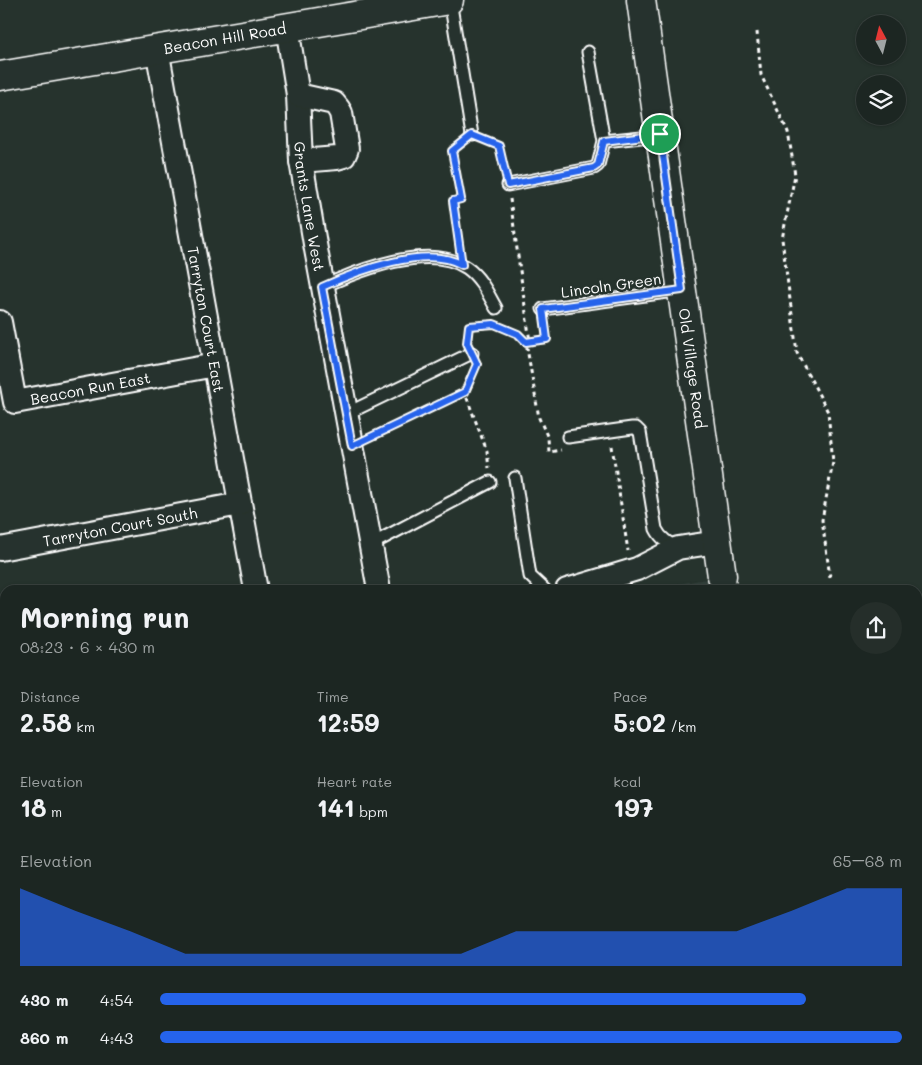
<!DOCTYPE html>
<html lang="en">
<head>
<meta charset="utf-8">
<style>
  body { margin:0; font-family:Mali,sans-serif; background:#252e2a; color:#f1f3f6; height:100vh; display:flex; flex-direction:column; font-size:19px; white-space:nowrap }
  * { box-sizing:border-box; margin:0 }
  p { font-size:16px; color:#a0a5a5 }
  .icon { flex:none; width:28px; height:28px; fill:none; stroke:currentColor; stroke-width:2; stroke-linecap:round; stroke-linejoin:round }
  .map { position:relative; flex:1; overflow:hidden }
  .side { position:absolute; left:0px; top:585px; width:922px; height:480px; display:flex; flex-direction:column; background:#1c2622; border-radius:15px 15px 0 0; box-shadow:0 1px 4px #0004,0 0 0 1px #3a4340 }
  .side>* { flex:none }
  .needle { width:32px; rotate:353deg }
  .fabs { position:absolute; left:856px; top:15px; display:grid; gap:10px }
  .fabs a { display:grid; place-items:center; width:50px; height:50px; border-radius:50%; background:#1c2622; box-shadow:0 1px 4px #0004,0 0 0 1px #3a4340; font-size:25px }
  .pin { position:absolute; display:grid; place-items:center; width:42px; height:42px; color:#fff; margin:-21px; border:2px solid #fff; border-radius:50%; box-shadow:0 1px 5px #0007 }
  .round { display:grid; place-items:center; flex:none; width:52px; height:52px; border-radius:26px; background:#252e2a }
  .headline { display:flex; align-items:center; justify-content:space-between; height:85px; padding:0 20px }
  h1 { font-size:28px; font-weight:800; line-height:38px }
  .stats { display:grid; grid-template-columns:repeat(3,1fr); gap:8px; height:85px; padding:5px 20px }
  .stats div { display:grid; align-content:center }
  .stats b { font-size:25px; font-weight:800 }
  .stats small { font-size:14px; font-weight:400 }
  .stats p { font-size:14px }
  .chart { height:140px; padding:10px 20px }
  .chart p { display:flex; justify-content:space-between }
  .chart svg { width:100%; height:90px; margin-top:5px; fill:#2563eb; opacity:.7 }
  ul { padding:0 20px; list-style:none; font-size:16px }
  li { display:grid; grid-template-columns:80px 60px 1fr; align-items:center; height:38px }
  li i { height:12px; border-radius:6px; background:#2563eb }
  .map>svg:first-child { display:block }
  .built { fill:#333f3a }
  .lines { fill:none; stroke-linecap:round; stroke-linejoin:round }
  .lane-casing { stroke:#fff; stroke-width:15 }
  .street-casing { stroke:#fff; stroke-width:26 }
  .secondary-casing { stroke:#fff; stroke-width:31 }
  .path { stroke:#fff; stroke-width:3; stroke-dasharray:4 4; stroke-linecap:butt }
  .lane { stroke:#26332d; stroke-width:11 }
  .street { stroke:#26332d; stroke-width:22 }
  .secondary { stroke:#26332d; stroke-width:28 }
  .route-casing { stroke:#fff; stroke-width:10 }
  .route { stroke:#2563eb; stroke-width:6 }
  .labels { text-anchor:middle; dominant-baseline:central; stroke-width:5; stroke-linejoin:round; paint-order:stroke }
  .street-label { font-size:15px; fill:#fff; stroke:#26332d }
</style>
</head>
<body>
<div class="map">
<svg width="922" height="1065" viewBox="0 0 922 1065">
  <rect width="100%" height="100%" fill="#26332d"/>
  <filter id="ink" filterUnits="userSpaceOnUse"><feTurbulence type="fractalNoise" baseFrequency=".02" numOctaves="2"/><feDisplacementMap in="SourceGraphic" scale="10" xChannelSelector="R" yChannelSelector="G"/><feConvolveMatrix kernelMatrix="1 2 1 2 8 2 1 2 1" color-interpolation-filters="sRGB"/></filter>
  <g filter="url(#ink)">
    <path class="built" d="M722,576L724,590H646Z
      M5,710V1060H790L791,1065H0V711Z
      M922,932V1065H814L813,1060H918V933Z"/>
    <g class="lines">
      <defs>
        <path id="lane" d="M450,0L472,135
          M604,141L660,135
          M508,185L594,168L598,165L604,141L588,52
          M322,287C359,270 430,242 467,268C481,278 488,294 496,308
          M543,309L682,290
          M346,414L472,353
          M568,437L632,428H636L640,432L656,529C661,539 668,543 678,548
          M515,478L530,576L545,590
          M370,545L490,482
          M0,734L5,733
          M0,971L5,970
          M843,1060L844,1065
          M112,1065L153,1060"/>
        <g id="street">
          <path id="s1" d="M287,27L298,95L301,161L315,244L379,590"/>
          <path id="s2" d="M157,49L256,590"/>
          <path d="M298,95L334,103L338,108L341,113L347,149L344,156L337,158L301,161"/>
          <path id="s3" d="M0,322L15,402L215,365"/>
          <path id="s4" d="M0,549L240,504"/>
          <path d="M567,590L637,569L678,548L717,542"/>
          <path d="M790,1060L791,1065"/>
        </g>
        <g id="secondary">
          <path id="s5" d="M641,0L722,576"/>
          <path id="s6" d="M0,76L449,0"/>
        </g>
      </defs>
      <use href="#lane" class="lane-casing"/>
      <use href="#street" class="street-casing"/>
      <use href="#secondary" class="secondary-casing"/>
      <path class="path" d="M757,32L761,75L788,132L795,175L782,239L797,353L828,412L833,462L822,520L830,577
        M484,140L499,146L504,170
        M510,199L530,342
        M460,247L453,201L461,199L452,151L460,144
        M467,339L469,326L494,324L518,334L526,342L539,418L548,438L549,452L561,450
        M529,342L547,339L545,324
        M475,368L465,393L487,451L489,468
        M371,437L465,393
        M612,446L628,551"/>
      <use href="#lane" class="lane"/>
      <use href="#street" class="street"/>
      <use href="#secondary" class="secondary"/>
    </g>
  </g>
  <g class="lines" filter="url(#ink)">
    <defs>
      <path id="route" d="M660,134L682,290L543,309L547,339L526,342L518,334L494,324L469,326L467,343L477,364L465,392L352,446L322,287C357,271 427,244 462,265L453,201L461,199L452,151L472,135L499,146L508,185L594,168L598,165L604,141Z"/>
    </defs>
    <use href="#route" class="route-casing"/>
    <use href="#route" class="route"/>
  </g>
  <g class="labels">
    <g class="street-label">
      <text stroke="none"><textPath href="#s6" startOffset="228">Beacon Hill Road</textPath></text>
      <text stroke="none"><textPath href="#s1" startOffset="181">Grants Lane West</textPath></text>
      <text transform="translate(611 285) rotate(-8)">Lincoln Green</text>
      <text stroke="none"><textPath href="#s2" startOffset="275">Tarryton Court East</textPath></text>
      <text stroke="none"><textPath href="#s5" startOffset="372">Old Village Road</textPath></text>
      <text stroke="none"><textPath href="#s3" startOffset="158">Beacon Run East</textPath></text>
      <text stroke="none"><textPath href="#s4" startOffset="122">Tarryton Court South</textPath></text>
    </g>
  </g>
</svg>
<div class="fabs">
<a><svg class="needle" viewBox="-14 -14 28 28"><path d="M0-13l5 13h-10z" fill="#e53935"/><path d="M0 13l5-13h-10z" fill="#a0a5a5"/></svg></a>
<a><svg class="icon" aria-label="layers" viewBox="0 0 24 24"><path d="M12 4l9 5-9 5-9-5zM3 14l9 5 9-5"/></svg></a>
</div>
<div class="pin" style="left:660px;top:134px;background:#1e9e55"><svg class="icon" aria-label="arrive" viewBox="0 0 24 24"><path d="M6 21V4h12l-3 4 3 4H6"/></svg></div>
<section class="side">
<div class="headline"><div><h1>Morning run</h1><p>08:23 · 6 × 430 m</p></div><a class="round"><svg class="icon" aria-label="share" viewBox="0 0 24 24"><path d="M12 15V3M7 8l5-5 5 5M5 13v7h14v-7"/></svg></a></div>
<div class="stats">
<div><p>Distance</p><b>2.58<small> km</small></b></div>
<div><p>Time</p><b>12:59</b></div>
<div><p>Pace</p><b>5:02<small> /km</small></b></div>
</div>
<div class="stats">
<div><p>Elevation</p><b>18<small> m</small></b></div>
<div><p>Heart rate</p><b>141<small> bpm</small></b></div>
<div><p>kcal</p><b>197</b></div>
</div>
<div class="chart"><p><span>Elevation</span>65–68 m</p>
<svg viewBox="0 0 160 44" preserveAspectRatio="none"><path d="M0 44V6L10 17L20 27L30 38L40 38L50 38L60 38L70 38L80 38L90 27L100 27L110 27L120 27L130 27L140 17L150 6L160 6V44z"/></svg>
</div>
<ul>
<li><b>430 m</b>4:54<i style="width:87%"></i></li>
<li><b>860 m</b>4:43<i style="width:100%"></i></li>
</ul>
</section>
</div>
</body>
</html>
